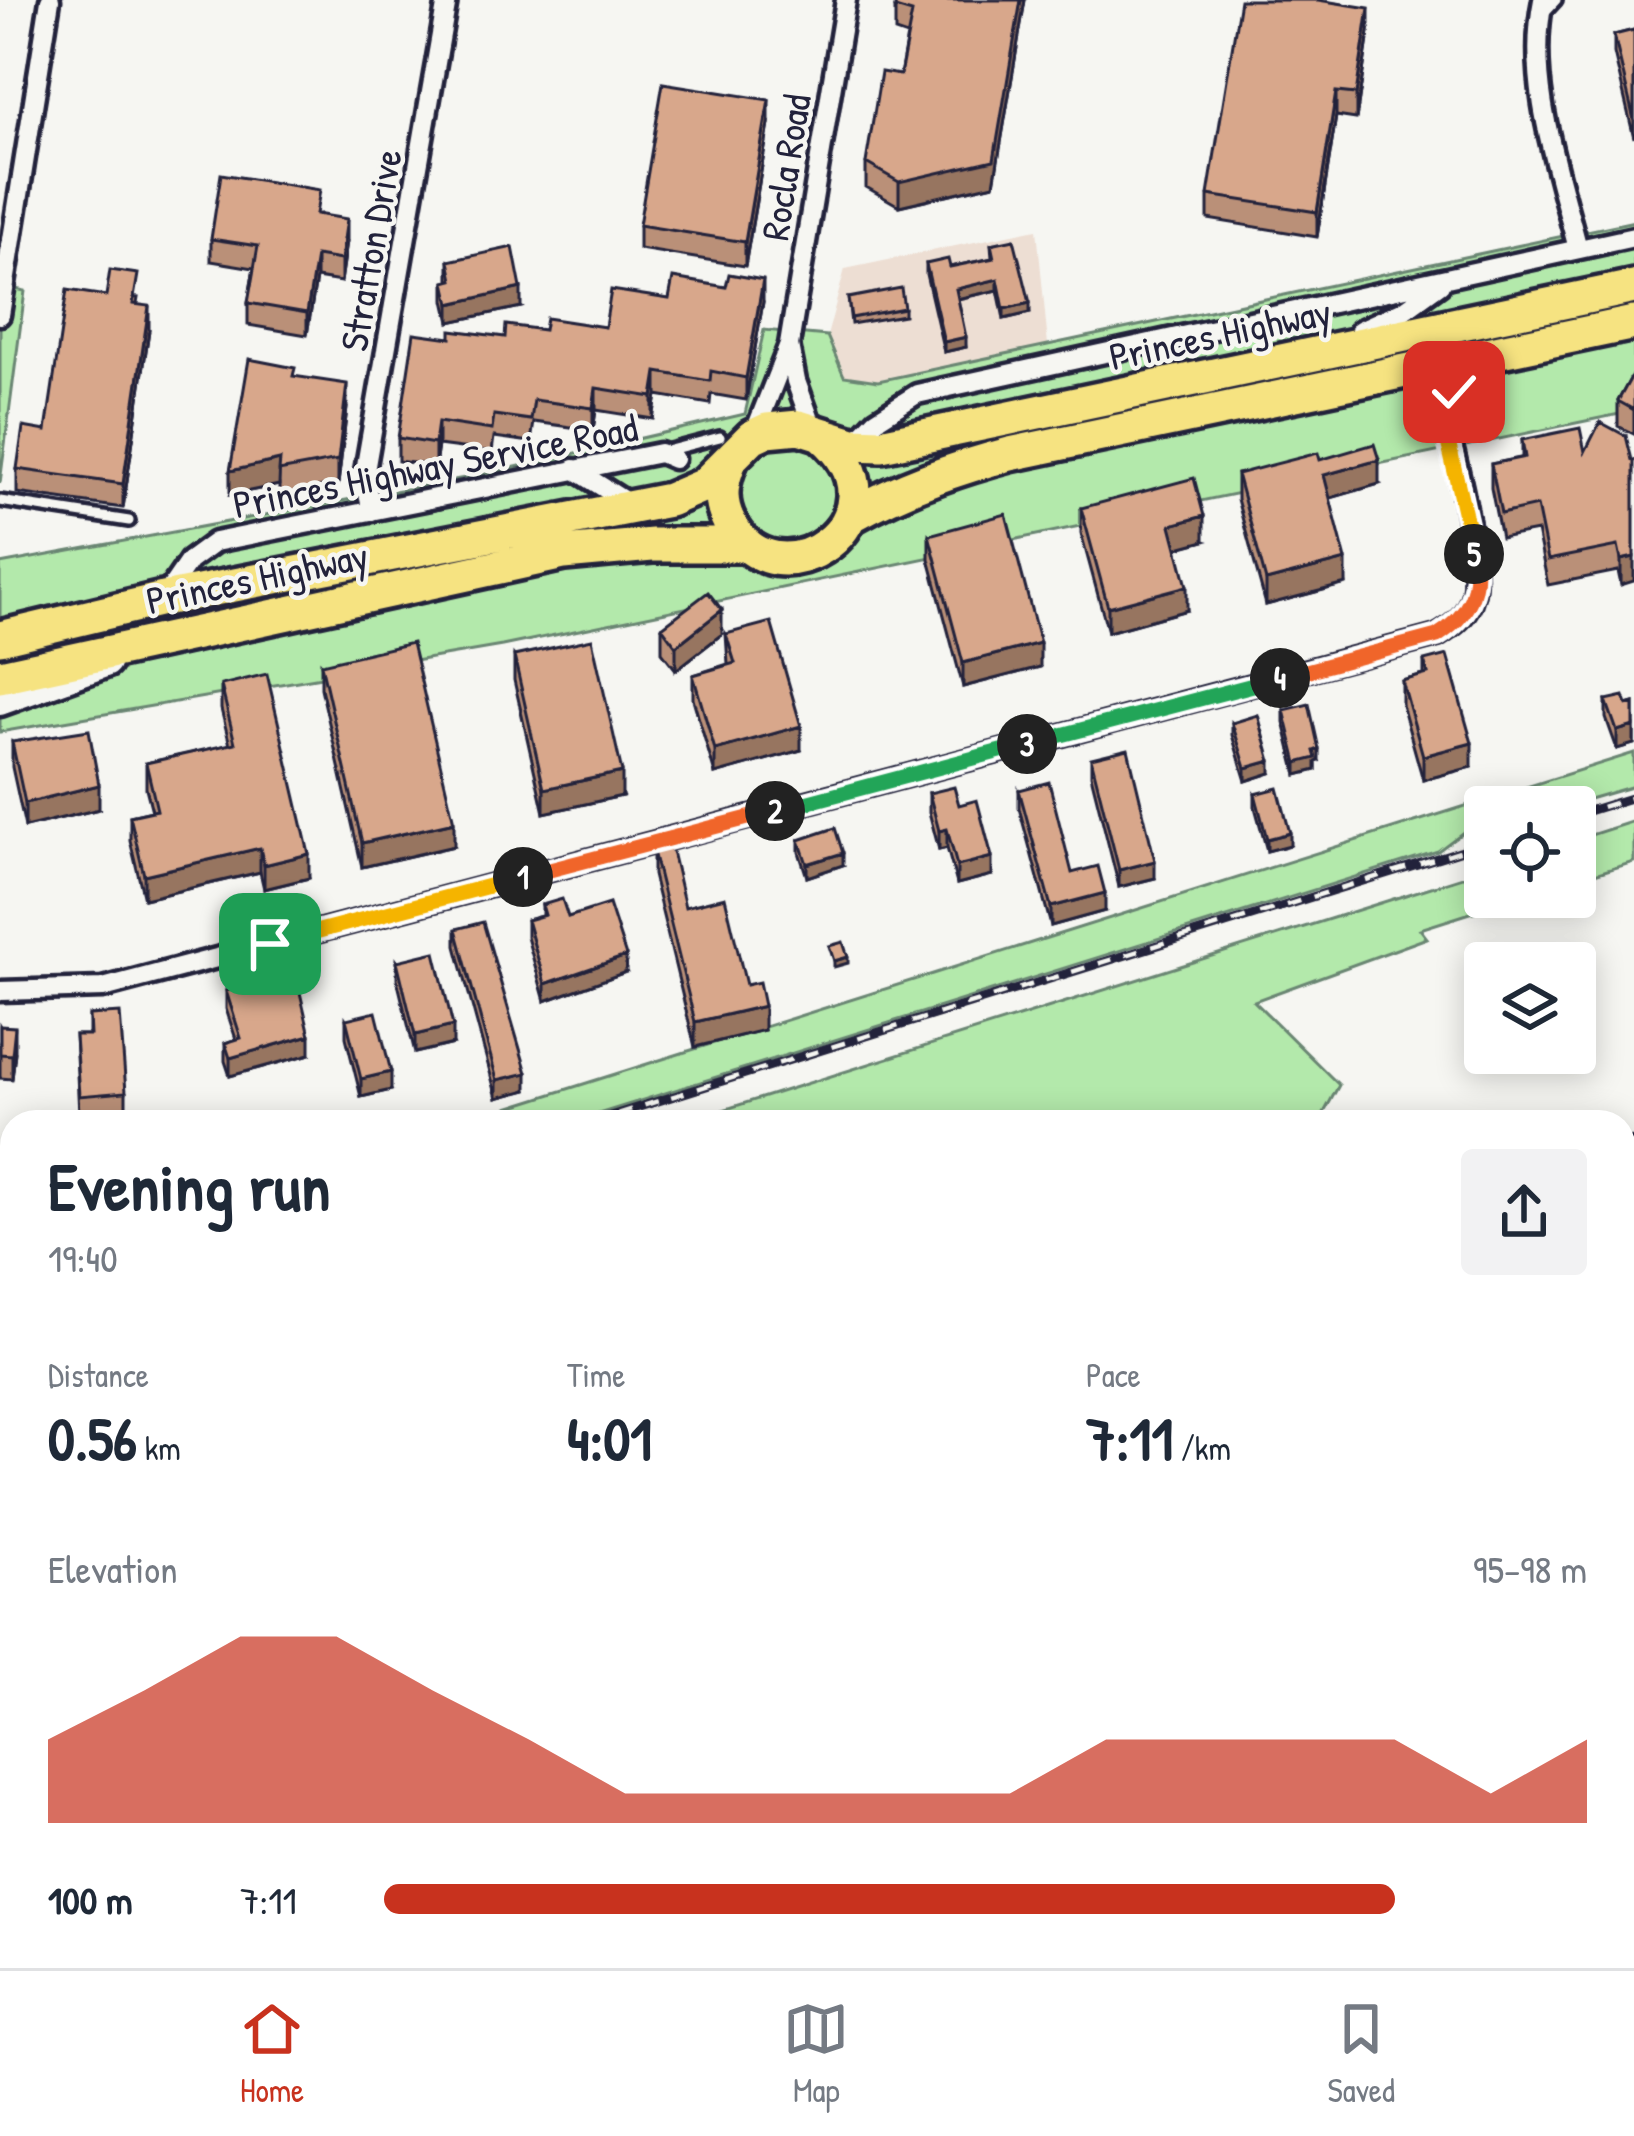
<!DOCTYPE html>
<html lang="en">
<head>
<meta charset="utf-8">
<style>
  body { margin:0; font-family:"Patrick Hand",sans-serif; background:#f2f2f3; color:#1f2937; height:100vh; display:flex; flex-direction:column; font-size:45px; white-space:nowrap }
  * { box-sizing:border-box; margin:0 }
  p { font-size:39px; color:#747a83 }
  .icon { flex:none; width:66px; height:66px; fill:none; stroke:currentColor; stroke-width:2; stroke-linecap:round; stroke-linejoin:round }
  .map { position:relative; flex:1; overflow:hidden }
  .sheet { position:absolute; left:0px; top:1110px; width:1635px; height:858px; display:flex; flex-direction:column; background:#fff; border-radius:36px 36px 0 0; box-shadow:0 6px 30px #0003 }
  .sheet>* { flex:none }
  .fabs { position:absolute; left:1464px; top:786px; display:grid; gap:24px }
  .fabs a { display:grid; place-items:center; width:132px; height:132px; border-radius:12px; background:#fff; box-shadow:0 6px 30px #0003; font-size:60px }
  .pin { position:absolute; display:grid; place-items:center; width:102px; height:102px; color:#fff; margin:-51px; border-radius:24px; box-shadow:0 6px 18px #0006 }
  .km { position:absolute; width:60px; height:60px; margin:-30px; border-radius:50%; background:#222; color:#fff; font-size:33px; line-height:60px; text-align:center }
  .round { display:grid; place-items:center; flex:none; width:126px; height:126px; border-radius:12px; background:#f2f2f3 }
  .headline { display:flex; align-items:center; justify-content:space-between; height:204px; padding:0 48px }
  h1 { font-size:66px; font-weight:700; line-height:90px }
  .metrics { display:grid; grid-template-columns:repeat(3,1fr); gap:18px; height:204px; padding:12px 48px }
  .metrics div { display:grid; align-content:center }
  .metrics b { font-size:60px; font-weight:700 }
  .metrics small { font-size:33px; font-weight:400 }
  .metrics p { font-size:33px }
  .chart { height:336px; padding:24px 48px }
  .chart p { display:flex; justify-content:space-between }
  .chart svg { width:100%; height:216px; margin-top:12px; fill:#c8321e; opacity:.7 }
  ul { padding:0 48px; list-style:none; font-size:39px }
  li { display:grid; grid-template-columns:192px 144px 1fr; align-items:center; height:90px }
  li i { height:30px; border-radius:15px; background:#c8321e }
  .tabs { display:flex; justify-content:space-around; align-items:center; height:168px; border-top:3px solid #e0e1e3; background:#fff; font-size:33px; color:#747a83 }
  .tabs a { display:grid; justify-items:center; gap:6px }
  .tabs .active { color:#c8321e }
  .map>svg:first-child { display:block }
  .built { fill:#edded3 }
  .green { fill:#b3e9ab; stroke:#6a8673; stroke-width:3 }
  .water { fill:#78c8d4; stroke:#568697; stroke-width:3 }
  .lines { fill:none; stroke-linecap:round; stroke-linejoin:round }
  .service-casing { stroke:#22223b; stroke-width:18 }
  .minor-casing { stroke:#22223b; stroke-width:27 }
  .tertiary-casing { stroke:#22223b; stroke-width:33 }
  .trunk-casing { stroke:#22223b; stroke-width:42 }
  .service { stroke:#f6f6f2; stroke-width:9 }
  .minor { stroke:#f6f6f2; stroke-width:18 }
  .tertiary { stroke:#f6f6f2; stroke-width:24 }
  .trunk { stroke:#f6e381; stroke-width:33 }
  .rail-casing { stroke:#22223b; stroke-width:9 }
  .rail { stroke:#f6f6f2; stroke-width:4.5; stroke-dasharray:14; stroke-linecap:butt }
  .wall { fill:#ba9078; stroke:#22223b; stroke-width:3 }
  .shaded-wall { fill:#977561; stroke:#22223b; stroke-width:3 }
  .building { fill:#d8a78b; stroke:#22223b; stroke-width:3 }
  .split-1-casing { stroke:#fff; stroke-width:24 }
  .split-2-casing { stroke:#fff; stroke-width:24 }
  .split-3-casing { stroke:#fff; stroke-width:24 }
  .split-4-casing { stroke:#fff; stroke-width:24 }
  .split-5-casing { stroke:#fff; stroke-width:24 }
  .split-6-casing { stroke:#fff; stroke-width:24 }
  .split-1 { stroke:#f5b400; stroke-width:15 }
  .split-2 { stroke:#f0652b; stroke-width:15 }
  .split-3 { stroke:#22a559; stroke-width:15 }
  .split-4 { stroke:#22a559; stroke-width:15 }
  .split-5 { stroke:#f0652b; stroke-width:15 }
  .split-6 { stroke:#f5b400; stroke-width:15 }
  .labels { text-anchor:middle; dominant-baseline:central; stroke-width:9; stroke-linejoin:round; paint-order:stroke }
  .street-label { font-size:39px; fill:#22223b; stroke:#f6f6f2 }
</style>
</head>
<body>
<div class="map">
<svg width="1634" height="1968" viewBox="0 0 1634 1968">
  <rect width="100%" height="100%" fill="#f6f6f2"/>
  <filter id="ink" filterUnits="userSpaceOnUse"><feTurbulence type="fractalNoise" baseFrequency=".00833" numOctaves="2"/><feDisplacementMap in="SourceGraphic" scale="24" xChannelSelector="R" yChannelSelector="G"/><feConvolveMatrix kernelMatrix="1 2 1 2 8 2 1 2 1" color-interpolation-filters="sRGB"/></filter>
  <g filter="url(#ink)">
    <path class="built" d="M1037,229L1048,345L878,381L844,376L827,336L845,269Z"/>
    <path class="green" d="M1634,221V411L502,646L0,732V564L481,475L745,414L764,330L827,336L844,376L878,381Z
      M0,286L25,291L0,483Z
      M1634,753V786L1562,807H1485V824H1474L1438,851L573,1122H463Z
      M1634,821V862L1575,880V840Z
      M1485,870V897H1521L1420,929L1427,938L1254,1001L1339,1085L1319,1122H685Z
      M12,1557V1956H1108L1106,1968H0V1558Z"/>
    <path class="water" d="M156,1956H263L267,1968H141Z"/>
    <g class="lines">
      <defs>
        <path id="service" d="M1543,14L1556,0
          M666,451L720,437
          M0,501L129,521"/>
        <path id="minor" d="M1543,0C1526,83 1558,169 1578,249
          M0,315L50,0
          M1360,330L1404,310L1440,284
          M789,345L796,381L814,431
          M1442,415L1460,381L1491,367
          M754,434L789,345L846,0
          M853,444L876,420L917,394L1634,237
          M574,469L631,505
          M372,511L364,477L447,0
          M163,599L189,561L215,542L660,453L674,459
          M0,991L103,988L1437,636C1454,626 1468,615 1473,595C1482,564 1450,419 1432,390C1428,383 1418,377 1411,372
          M1623,1153L1634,1150
          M1623,1907L1634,1910"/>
        <path id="tertiary" d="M0,703L108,664"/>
        <path id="trunk" d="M731,459C721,481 718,501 729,522C775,613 916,517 823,436
          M851,516C902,487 953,469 1010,454L1634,323
          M0,638L163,599L669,500L704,485L752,437L767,430L799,427L853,444L881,445L1634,287
          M0,676L564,553L652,545H747"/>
      </defs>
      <use href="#service" class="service-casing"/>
      <use href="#minor" class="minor-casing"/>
      <use href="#tertiary" class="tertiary-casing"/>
      <use href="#trunk" class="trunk-casing"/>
      <use href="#service" class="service"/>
      <use href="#minor" class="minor"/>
      <use href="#tertiary" class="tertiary"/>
      <use href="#trunk" class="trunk"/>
      <defs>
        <path id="rail" d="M1575,815L1634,797
          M591,1122L1485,843
          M0,1306L12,1302"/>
      </defs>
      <use href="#rail" class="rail-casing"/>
      <use href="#rail" class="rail"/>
    </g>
    <path class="wall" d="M1025,0L994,184L899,206L866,187V163L900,75L907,36L895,32V8Z
      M1634,30V138L1614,53V35Z
      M1369,32L1356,119L1336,116L1317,237L1208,219V195Z
      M769,124L745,266L639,249V225Z
      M320,214L347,241L341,282L316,278L307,335L248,325V303L254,268L211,261V239Z
      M991,244L1030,313L1004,319L998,290L958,299L966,347L944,352L926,274V264L950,267L992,258Z
      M449,261L521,307L450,322L445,300V282L449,281Z
      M106,296L138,298L137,304L149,330L123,508L17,493V469L46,431Z
      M848,298L904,308V315L851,324Z
      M669,299L763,302L746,400L711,394L710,404L657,395L653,419L596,410L593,430L534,422L531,442L494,437L492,452L438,445L435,466L398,461V438L505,337L544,330L605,327Z
      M1634,372V434L1618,426V401Z
      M295,377L347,408L338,484L279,495V485L230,495Z
      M1626,436L1621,585L1618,571L1548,585L1537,531L1501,538L1491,488V464L1522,458V440L1585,452Z
      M1320,460L1379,484L1330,498L1346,584L1266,605L1237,499V474Z
      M1081,508L1204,541L1177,548L1187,610L1108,632L1081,533Z
      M929,535L1040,667L963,687L929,559Z
      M662,627L722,634L676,670L662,652Z
      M726,634L801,750L715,774L693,699V675L728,664Z
      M514,656L622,796L544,813L514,680Z
      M1424,661L1472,767L1423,780L1402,705V681L1424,675Z
      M321,664L454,846L362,867L321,688Z
      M221,685L309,878L264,889L260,872L144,899L130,840V816L152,811L146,788V763L230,745L221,709Z
      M1606,700L1627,705L1634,703V744L1617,749L1606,718Z
      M1284,710L1319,761L1316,762V770L1297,775L1284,722Z
      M1232,723L1271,773L1246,781L1232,735Z
      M12,742L99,809L25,827L12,767Z
      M1091,758L1155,878L1119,887L1091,775Z
      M1019,790L1072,873L1105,911L1051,926L1019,808Z
      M929,793L959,805L992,875L957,884L947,848L939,850L929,812Z
      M1255,794L1290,845L1267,851L1255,807Z
      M799,840L843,865L807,877L799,852Z
      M653,851L685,907L746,985L764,1030L695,1047L653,875Z
      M542,905L568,917L626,972L545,1001L527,937V920L542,916Z
      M456,929L527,1090L497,1098L456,946Z
      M397,961L453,1044L415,1053L397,979Z
      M226,991L310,1054L230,1076L225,1061V1043L236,1039L226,1009Z
      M89,1015L126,1092V1111L79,1114L75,1035H89Z
      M346,1019L391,1090L361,1097L346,1037Z
      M0,1026L15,1052L12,1079L0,1078Z
      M12,1188V1227L0,1228V1189Z
      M0,1474L12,1475V1525L0,1524Z"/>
    <path class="shaded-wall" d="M1021,0H1025L994,184L899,206V182Z
      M1369,8V32L1356,119V94Z
      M1336,92V116L1317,237V212Z
      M769,100V124L745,266V242Z
      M347,219V241L341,282V260Z
      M316,256V278L307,335V313Z
      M998,279V290L956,299V289Z
      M763,280V302L746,400V378Z
      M521,288V307L450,322V304Z
      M1030,303V313L1004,319V309Z
      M149,306V330L123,508V484Z
      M966,337V347L944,352V342Z
      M657,372V395L653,419V397Z
      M347,384V408L338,484V460Z
      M596,388V410L593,430V408Z
      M438,422V445L435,466V444Z
      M280,460L279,485L230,495V471Z
      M1379,460V484L1324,500V475Z
      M1204,516V541L1171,550V525Z
      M1634,557V581L1621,585V560Z
      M1346,560V584L1266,605V581Z
      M1187,586V610L1108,632V607Z
      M722,610V634L676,670V646Z
      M1040,643V667L963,687V663Z
      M801,726V750L715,774V750Z
      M1634,726V744L1617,749V731Z
      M1472,743V767L1423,780V756Z
      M1319,749V761L1316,762V770L1297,775V763L1314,751Z
      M1271,761V773L1246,781V768Z
      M622,772V796L544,813V789Z
      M99,785V809L25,827V803Z
      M454,822V846L362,867V843Z
      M947,829V848L939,850V831Z
      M1290,833V845L1267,851V839Z
      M260,848V872L144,899V875Z
      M843,853V865L807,877V864Z
      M309,854V878L264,889V865Z
      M992,857V875L957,884V866Z
      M1155,861V878L1119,887V870Z
      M1105,893V911L1051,926V907Z
      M626,956V972L545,1001V984Z
      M848,957V963L834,967V961Z
      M764,1006V1030L695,1047V1022Z
      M453,1026V1044L415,1053V1035Z
      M15,1027V1052L12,1079V1055Z
      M310,1035V1054L230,1076V1058Z
      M391,1072V1090L361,1097V1079Z
      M527,1073V1090L497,1098V1080Z
      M5,1706V1724L0,1743V1725Z"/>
    <path class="building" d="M896,0H1021L994,160L899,182L866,163L881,72L900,75L912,13L895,8Z
      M1240,0H1318L1369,8L1356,94L1336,92L1317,212L1208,195Z
      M1634,30V120L1614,35Z
      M663,83L769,100L745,242L639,225Z
      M221,174L320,190L316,214L347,219L341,260L316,256L307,313L248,303L258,246L211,239Z
      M1014,239L1030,303L1004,309L998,279L956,289L966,337L944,342L926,264L948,259L950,267L994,258L991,244Z
      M513,247L521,288L450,304L445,282L453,280L449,261Z
      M110,270L138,274L133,304L149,306L123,484L17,469L23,427L46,431L67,290L106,296Z
      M729,274L763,280L746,378L711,371L710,381L657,372L653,397L596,388L593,408L534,400L531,420L494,415L492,430L438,422L435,444L398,438L414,333L451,338V330L505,337L506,325L544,330L546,318L605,327L611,290L669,299L673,278L726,287Z
      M901,288L904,308L851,318L848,298Z
      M249,359L295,368L293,376L347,384L338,460L279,471L280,460L230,471Z
      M1634,372V410L1618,401Z
      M1600,422L1626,436L1632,460H1634V557L1621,560L1618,546L1548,560L1537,506L1501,514L1491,464L1525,457L1522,440L1580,428L1585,452Z
      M1374,444L1379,460L1324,475L1346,560L1266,581L1237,474L1318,453L1320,460Z
      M1194,478L1204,516L1171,525L1187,586L1108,607L1081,508Z
      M1006,514L1040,643L963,663L929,535Z
      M708,592L722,610L676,646L662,627Z
      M771,622L801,726L715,750L693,675L735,663L726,634Z
      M592,639L622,772L544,789L514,656Z
      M412,643L454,822L362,843L321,664Z
      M1447,655L1472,743L1423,756L1402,681L1428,674L1424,661Z
      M267,674L309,854L264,865L260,848L144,875L130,816L157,810L146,763L235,743L221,685Z
      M1624,696L1627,705L1634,703V726L1617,731L1606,700Z
      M1309,704L1319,749L1314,751L1316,758L1297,763L1284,710Z
      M1258,715L1271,761L1246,768L1232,723Z
      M89,730L99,785L25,803L12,742Z
      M1128,749L1155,861L1119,870L1091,758Z
      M1049,782L1072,873L1098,866L1105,893L1051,907L1019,790Z
      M954,787L959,805L977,800L992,857L957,866L947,829L939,831L929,793Z
      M1278,788L1290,833L1267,839L1255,794Z
      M835,828L843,853L807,864L799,840Z
      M671,847L685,907L725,897L746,985L759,982L764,1006L695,1022L653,851Z
      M562,899L568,917L609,904L626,956L545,984L527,920L545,915L542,905Z
      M483,922L527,1073L497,1080L456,929Z
      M843,942L848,957L834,961L829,946Z
      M435,952L453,1026L415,1035L397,961Z
      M295,971L310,1035L230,1058L225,1043L241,1038L226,991Z
      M376,1012L391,1072L361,1079L346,1019Z
      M120,1013L126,1092L79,1096L75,1035H90L89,1015Z
      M0,1026L15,1027L12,1055L0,1054Z
      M12,1188V1211H0V1189Z
      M0,1474L12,1475V1507L0,1506Z
      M0,1704L5,1706L0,1725Z"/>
  </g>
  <g class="lines" filter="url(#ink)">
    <defs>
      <path id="split-1" d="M270,944L523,877"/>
      <path id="split-2" d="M523,877L775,811"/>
      <path id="split-3" d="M775,811L1027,744"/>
      <path id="split-4" d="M1027,744L1280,678"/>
      <path id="split-5" d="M1280,678L1437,636C1468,617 1481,591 1474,554"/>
      <path id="split-6" d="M1454,392L1442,416L1474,554"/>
    </defs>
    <use href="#split-1" class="split-1-casing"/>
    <use href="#split-2" class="split-2-casing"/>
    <use href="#split-3" class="split-3-casing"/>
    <use href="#split-4" class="split-4-casing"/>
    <use href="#split-5" class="split-5-casing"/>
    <use href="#split-6" class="split-6-casing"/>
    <use href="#split-1" class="split-1"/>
    <use href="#split-2" class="split-2"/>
    <use href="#split-3" class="split-3"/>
    <use href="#split-4" class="split-4"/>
    <use href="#split-5" class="split-5"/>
    <use href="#split-6" class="split-6"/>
  </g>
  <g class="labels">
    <g class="street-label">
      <text transform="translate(785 167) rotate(-81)">Rocla Road</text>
      <text transform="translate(370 250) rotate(-80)">Stratton Drive</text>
      <text transform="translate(1220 333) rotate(-12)">Princes Highway</text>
      <text transform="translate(435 465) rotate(-11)">Princes Highway Service Road</text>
      <text transform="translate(257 577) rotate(-12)">Princes Highway</text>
    </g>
  </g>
</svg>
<div class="fabs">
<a><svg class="icon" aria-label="locate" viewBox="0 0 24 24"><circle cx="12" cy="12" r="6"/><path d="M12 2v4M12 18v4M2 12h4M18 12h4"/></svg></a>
<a><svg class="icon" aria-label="layers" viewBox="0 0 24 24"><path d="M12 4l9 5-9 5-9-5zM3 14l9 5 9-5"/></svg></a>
</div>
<div class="pin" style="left:270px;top:944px;background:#1e9e55"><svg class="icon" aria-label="arrive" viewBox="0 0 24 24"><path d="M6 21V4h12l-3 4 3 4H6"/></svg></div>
<div class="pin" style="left:1454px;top:392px;background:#d93025"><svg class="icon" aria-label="check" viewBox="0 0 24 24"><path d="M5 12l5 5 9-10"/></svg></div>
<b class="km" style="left:523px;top:877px">1</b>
<b class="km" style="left:775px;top:811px">2</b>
<b class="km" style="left:1027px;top:744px">3</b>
<b class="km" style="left:1280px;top:678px">4</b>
<b class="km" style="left:1474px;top:554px">5</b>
<section class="sheet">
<div class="headline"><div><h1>Evening run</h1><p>19:40</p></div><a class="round"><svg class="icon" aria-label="share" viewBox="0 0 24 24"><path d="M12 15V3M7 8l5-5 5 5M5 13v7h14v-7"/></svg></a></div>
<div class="metrics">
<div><p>Distance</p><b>0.56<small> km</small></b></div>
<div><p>Time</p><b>4:01</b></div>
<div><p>Pace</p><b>7:11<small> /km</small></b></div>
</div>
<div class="chart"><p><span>Elevation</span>95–98 m</p>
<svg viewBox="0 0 160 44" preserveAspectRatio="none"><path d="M0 44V27L10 17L20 6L30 6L40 17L50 27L60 38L70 38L80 38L90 38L100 38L110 27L120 27L130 27L140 27L150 38L160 27V44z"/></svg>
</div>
<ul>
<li><b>100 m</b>7:11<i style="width:84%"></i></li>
</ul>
</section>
</div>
<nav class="tabs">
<a class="active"><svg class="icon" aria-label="home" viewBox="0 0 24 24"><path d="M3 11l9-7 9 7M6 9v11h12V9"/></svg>Home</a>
<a><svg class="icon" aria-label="map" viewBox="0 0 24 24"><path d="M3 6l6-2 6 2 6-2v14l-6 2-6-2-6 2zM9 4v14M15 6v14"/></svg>Map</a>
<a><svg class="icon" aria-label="saved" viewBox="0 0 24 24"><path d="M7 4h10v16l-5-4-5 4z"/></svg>Saved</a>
</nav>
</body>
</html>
